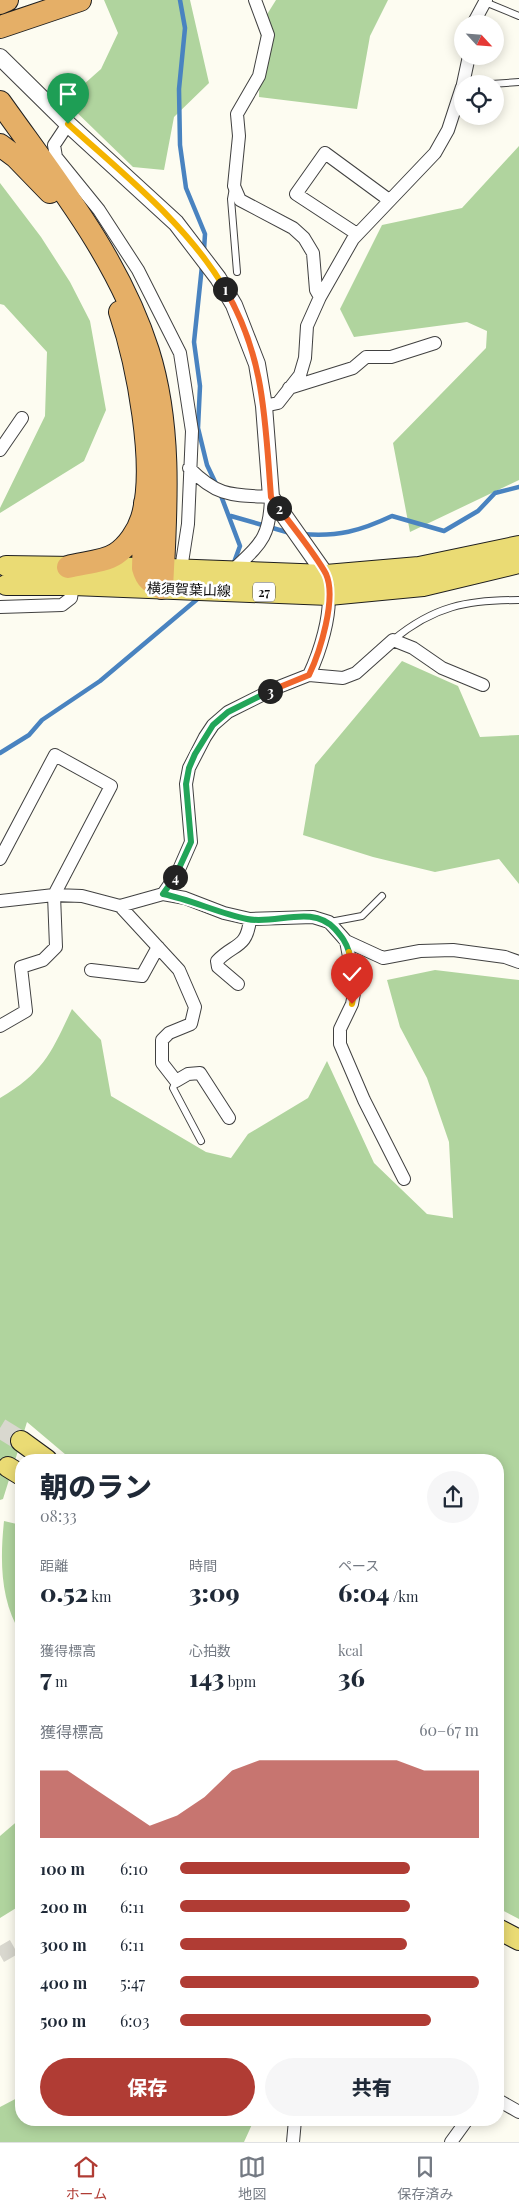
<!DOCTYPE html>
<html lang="ja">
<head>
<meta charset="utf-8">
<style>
  body { margin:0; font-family:"Playfair Display","Noto Sans JP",serif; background:#f6f6f7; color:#1f2937; height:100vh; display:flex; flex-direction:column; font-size:19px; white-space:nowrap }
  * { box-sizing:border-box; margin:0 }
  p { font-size:16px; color:#747a83 }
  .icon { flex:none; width:28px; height:28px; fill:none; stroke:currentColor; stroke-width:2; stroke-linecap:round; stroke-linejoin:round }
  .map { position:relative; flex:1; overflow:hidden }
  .sheet { position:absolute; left:15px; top:1454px; width:489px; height:672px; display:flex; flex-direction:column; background:#fff; border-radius:20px; box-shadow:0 2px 12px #0003 }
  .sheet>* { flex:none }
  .needle { width:32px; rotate:116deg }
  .buttons { position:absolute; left:454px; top:15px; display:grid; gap:10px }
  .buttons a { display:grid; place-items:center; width:50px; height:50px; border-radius:50%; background:#fff; box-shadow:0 2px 12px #0003; font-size:25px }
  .pin { position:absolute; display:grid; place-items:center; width:42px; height:42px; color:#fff; margin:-51px -21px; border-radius:50% 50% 50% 0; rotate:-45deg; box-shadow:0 0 5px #0007 }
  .pin .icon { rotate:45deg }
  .km { position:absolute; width:25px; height:25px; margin:-12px; border-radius:50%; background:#222; color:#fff; font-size:14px; line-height:25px; text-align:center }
  .round { display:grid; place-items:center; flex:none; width:52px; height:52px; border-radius:26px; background:#f6f6f7 }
  .head { display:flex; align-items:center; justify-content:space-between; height:85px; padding:0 25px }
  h1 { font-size:28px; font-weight:800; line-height:38px }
  .metrics { display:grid; grid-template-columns:repeat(3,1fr); gap:8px; height:85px; padding:5px 25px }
  .metrics div { display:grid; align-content:center }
  .metrics b { font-size:25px; font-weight:800 }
  .metrics small { font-size:14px; font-weight:400 }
  .metrics p { font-size:14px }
  .chart { height:140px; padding:10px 25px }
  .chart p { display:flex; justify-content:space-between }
  .chart svg { width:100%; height:90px; margin-top:5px; fill:#b03c34; opacity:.7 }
  .action { display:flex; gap:10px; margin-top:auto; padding:10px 25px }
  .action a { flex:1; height:58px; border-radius:30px; background:#b03c34; color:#fff; font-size:20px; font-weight:800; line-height:58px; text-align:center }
  .action a+a { background:#f6f6f7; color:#1f2937 }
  ul { padding:0 25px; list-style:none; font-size:16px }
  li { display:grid; grid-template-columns:80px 60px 1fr; align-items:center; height:38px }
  li i { height:12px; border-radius:6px; background:#b03c34 }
  .tabs { display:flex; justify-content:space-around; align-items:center; height:70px; border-top:1px solid #e0e1e3; background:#fff; font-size:14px; color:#747a83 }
  .tabs a { display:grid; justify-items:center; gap:2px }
  .tabs .active { color:#b03c34 }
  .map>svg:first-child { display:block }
  .forest { fill:#b0d49e }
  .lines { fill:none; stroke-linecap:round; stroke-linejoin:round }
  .stream { stroke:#4983c0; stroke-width:4.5 }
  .tertiary-tunnel { stroke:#d9d8cf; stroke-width:16; stroke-dasharray:16 8; stroke-linecap:butt }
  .primary-tunnel { stroke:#d9d8cf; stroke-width:20; stroke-dasharray:20 10; stroke-linecap:butt }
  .service-casing { stroke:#414141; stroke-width:8 }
  .minor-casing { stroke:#414141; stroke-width:14 }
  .tertiary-casing { stroke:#414141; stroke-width:18 }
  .primary-casing { stroke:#1f1f1f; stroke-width:22 }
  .motorway-casing { stroke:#1f1f1f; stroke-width:24 }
  .service { stroke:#fff; stroke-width:6 }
  .minor { stroke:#fff; stroke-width:12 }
  .tertiary { stroke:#fff; stroke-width:16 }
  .primary { stroke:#eadb74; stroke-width:20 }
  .motorway { stroke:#e5af67; stroke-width:22 }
  .split-1-casing { stroke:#fff; stroke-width:10 }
  .split-2-casing { stroke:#fff; stroke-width:10 }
  .split-3-casing { stroke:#fff; stroke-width:10 }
  .split-4-casing { stroke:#fff; stroke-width:10 }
  .split-5-casing { stroke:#fff; stroke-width:10 }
  .split-6-casing { stroke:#fff; stroke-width:10 }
  .split-1 { stroke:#f5b400; stroke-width:6 }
  .split-2 { stroke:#f0652b; stroke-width:6 }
  .split-3 { stroke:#f0652b; stroke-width:6 }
  .split-4 { stroke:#22a559; stroke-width:6 }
  .split-5 { stroke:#22a559; stroke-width:6 }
  .split-6 { stroke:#f5b400; stroke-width:6 }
  .labels { text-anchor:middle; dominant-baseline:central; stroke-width:5; stroke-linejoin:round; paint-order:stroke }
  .shield { fill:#fff; stroke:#565656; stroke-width:1 }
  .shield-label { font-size:12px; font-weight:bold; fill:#0e0e0e }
  .street-label { font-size:14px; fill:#0e0e0e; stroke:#fff }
</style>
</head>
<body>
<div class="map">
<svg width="519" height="2142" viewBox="0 0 519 2142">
  <rect width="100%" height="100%" fill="#fdfcf1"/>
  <path class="forest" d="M104,0H190L209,83L174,117L164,170L133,167L65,101L101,69L118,33Z
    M276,0H388L370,36L357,109L259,97L261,24Z
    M519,146V480L410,532L393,443L486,348L487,331L467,322L354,337L340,309L382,225L462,208Z
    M0,183L41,237L70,282L90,321L106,410L84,461L0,513V508L45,416L47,352L4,305L0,304Z
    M402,661L458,686L480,737L519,735V884L499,859L435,872L373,857L303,835L315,765Z
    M435,970L519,980V1919L498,1908V1460H72L27,1422L3,1499L0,1500V1098C44,1072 51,1053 72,1009L101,1040L111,1096L206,1152L231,1158L248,1134L308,1098L327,1061L374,1163L427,1214L453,1218L449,1142L427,1078L400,1027L387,980Z
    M4,1521L21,1525V1634C0,1600 0,1560 4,1521Z
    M21,1818V1905L0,1918V1836Z
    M21,2096V2120H254L244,2142H0V2107Z"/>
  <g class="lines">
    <path class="stream" d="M180,0L185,28L179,89L180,145L186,188L205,234L204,250
      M202,266L194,342L200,386L198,428L207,465L217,486
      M220,493L240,546L233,565
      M231,516L290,533
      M302,534C338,537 360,531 392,516L444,531L478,511L495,493L519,487
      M0,753L29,735L42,720L100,681L201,596"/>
    <path class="tertiary-tunnel" d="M0,1955L21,1943"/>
    <path class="primary-tunnel" d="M0,1428L21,1441"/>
    <defs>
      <path id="service" d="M485,2L519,16
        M491,84L519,82
        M233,188L231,199L237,272
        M393,640C434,606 467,600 519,600
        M330,922L362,916L382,896
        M176,1081L173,1088L201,1141"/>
      <path id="minor" d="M255,0L268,35L259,76L237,114L239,136L234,186L240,200L293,228L304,238L313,253L316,290L320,297
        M473,24L486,0
        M463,84L469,56
        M68,124L54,145L56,157L99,210L138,270L180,353L192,431L188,524L181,569
        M357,234L296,194L325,153L389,200
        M289,388L353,368L366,357H391L435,343
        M264,406L278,403L300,375L305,358L307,326L320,297L353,239L435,153L448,130L462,87
        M0,450L22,418
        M189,468C218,497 231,495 271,497C270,539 260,544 231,572
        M0,607L62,605L71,598L73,585
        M309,675L343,678L356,673L393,640L413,648L442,668L483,685
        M0,859L55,755L111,786L54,895L56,947L43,960L21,967L26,1011L0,1026
        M163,894L177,874L191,842L186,784L189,768L205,737L213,725L228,712L276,688L309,675C320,652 332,614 328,589
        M0,901L54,895L82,896L120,906L163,894L185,898L224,913L250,919L313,917L329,922L346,941L383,958L420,951L453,950L505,957L519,962
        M120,906L179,970L195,1007L191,1024L169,1033L162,1040V1063L176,1081L188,1074L200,1073L229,1118
        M346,941L355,988L352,1004L340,1029V1044L364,1100L404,1179
        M91,970L142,976L158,947
        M238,984L218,967L217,961C234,943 247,949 250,919
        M498,2100L519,2112
        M293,2142L295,2120
        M451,2142L467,2120"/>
      <path id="tertiary" d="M0,57L68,124L176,223L218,278L234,305L257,364L264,406L271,497L326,575"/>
      <path id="primary" d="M6,566L143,568L326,575L419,567L519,546
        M6,585H73L329,595L423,586L519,563
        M21,1441L47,1460
        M8,1467L21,1475
        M498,1929L519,1940"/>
      <path id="motorway" d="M0,3L7,0
        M0,27L80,0
        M0,102C56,181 118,257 148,351C172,427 166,510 162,588C151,583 146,579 143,568L145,503
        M0,145L16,157L50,192
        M68,567C82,563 104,562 116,554C128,546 138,531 142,518C158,467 137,362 120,312"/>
    </defs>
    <use href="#service" class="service-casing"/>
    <use href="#minor" class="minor-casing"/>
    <use href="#tertiary" class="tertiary-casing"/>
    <use href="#primary" class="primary-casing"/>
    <use href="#motorway" class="motorway-casing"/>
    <use href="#service" class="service"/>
    <use href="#minor" class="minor"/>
    <use href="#tertiary" class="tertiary"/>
    <use href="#primary" class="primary"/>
    <use href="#motorway" class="motorway"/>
  </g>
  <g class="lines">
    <defs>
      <path id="split-1" d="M68,124C124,175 186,223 225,289"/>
      <path id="split-2" d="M225,289C265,357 265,421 271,497L279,508"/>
      <path id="split-3" d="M270,691L309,675C320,652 337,598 326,574C316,555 292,526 279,508"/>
      <path id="split-4" d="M175,877L191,842L186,784L189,768L195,754L213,725L228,712L270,691"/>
      <path id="split-5" d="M175,877L163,894C192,900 218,913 247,919C276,925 312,904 335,929C342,937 346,942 349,952"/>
      <path id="split-6" d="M349,952L355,988L352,1004"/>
    </defs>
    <use href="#split-1" class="split-1-casing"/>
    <use href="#split-2" class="split-2-casing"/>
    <use href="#split-3" class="split-3-casing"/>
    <use href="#split-4" class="split-4-casing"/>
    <use href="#split-5" class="split-5-casing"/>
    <use href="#split-6" class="split-6-casing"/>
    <use href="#split-1" class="split-1"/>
    <use href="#split-2" class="split-2"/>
    <use href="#split-3" class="split-3"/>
    <use href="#split-4" class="split-4"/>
    <use href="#split-5" class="split-5"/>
    <use href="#split-6" class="split-6"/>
  </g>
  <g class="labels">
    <rect class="shield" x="253" y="582.5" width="22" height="19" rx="4"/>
    <g class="shield-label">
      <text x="264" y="592">27</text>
    </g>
    <g class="street-label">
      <text transform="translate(189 589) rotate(2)">横須賀葉山線</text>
    </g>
  </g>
</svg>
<div class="buttons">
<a><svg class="needle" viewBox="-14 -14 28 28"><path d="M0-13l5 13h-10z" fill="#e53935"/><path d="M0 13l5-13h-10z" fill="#747a83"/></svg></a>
<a><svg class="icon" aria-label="locate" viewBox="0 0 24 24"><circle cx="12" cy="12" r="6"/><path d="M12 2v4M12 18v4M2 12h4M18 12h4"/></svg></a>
</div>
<div class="pin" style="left:68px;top:124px;background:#1e9e55"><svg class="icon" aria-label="arrive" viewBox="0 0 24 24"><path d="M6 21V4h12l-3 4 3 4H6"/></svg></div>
<div class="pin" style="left:352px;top:1004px;background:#d93025"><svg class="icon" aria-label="check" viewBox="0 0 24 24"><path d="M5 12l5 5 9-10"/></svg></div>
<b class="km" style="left:225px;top:289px">1</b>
<b class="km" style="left:279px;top:508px">2</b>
<b class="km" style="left:270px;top:691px">3</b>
<b class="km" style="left:175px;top:877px">4</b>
<section class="sheet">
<div class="head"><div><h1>朝のラン</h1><p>08:33</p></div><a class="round"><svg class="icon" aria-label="share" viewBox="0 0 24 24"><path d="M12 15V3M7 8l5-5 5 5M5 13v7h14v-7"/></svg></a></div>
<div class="metrics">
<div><p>距離</p><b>0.52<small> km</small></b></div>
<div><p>時間</p><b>3:09</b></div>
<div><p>ペース</p><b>6:04<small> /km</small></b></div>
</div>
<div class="metrics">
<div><p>獲得標高</p><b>7<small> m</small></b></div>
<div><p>心拍数</p><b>143<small> bpm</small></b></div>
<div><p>kcal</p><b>36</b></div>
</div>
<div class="chart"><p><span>獲得標高</span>60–67 m</p>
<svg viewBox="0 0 160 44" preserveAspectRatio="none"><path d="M0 44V11L10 11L20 20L30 29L40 38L50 33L60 24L70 11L80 6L90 6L100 6L110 6L120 6L130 6L140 11L150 11L160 11V44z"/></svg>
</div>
<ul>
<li><b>100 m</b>6:10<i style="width:77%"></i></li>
<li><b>200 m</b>6:11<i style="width:77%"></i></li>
<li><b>300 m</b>6:11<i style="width:76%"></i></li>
<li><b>400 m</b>5:47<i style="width:100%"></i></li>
<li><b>500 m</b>6:03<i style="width:84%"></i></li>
</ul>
<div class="action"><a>保存</a><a>共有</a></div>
</section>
</div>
<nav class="tabs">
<a class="active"><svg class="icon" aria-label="home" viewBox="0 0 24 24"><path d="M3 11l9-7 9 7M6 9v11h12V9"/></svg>ホーム</a>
<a><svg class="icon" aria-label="map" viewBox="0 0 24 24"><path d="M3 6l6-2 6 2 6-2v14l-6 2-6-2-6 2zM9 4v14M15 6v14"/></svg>地図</a>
<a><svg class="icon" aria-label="saved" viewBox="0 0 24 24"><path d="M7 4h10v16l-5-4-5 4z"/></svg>保存済み</a>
</nav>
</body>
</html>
